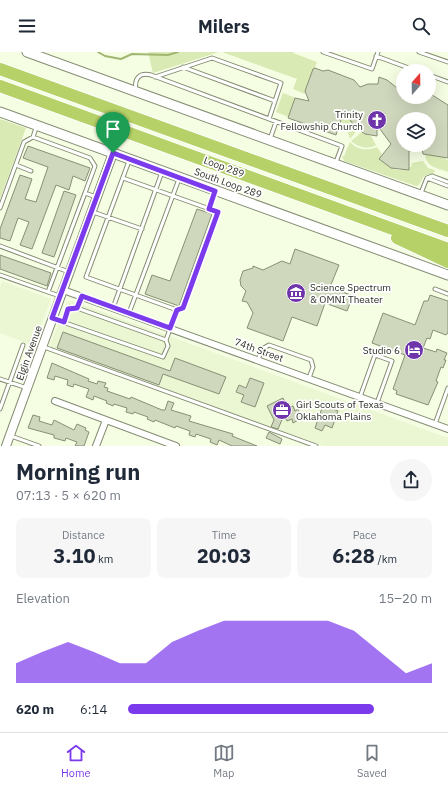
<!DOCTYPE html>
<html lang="en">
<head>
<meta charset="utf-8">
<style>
  body { margin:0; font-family:"IBM Plex Sans",sans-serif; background:#f6f6f7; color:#1f2937; height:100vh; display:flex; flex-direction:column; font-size:15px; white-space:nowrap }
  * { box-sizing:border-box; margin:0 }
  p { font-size:13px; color:#747a83 }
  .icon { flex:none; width:22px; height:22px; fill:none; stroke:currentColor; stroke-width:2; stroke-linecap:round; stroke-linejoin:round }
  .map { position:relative; height:394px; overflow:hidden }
  .drawer { display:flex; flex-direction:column; background:#fff; flex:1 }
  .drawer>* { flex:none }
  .needle { width:26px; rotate:20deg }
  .controls { position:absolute; left:396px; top:12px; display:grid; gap:8px }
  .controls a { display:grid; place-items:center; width:40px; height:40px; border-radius:50%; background:#fff; box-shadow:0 4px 16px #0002; font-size:20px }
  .pin { position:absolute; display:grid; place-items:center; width:34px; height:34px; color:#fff; margin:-41px -17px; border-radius:50% 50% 50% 0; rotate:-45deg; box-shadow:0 0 4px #0007 }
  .pin .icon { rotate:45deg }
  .round { display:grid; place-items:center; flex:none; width:42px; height:42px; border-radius:21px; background:#f6f6f7 }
  .overview { display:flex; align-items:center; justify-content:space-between; height:68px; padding:0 16px }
  h1 { font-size:22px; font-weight:700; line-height:30px }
  .figures { display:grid; grid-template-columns:repeat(3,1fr); gap:6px; height:68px; padding:4px 16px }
  .figures div { display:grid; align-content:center; border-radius:8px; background:#f6f6f7; text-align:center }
  .figures b { font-size:20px; font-weight:700 }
  .figures small { font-size:11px; font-weight:400 }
  .figures p { font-size:11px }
  .chart { height:112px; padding:8px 16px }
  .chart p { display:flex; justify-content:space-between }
  .chart svg { width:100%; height:72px; margin-top:4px; fill:#7c3aed; opacity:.7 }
  ul { padding:0 16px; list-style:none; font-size:13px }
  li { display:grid; grid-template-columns:64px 48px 1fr; align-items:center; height:30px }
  li i { height:10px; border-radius:5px; background:#7c3aed }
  header { display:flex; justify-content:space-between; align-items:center; height:52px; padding:0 16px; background:#fff; font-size:18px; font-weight:700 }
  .menu { display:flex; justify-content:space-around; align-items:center; height:56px; border-top:1px solid #e0e1e3; background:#fff; font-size:11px; color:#747a83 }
  .menu a { display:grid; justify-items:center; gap:2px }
  .menu .active { color:#7c3aed }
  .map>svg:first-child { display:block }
  .built { fill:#ebf7d3 }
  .green { fill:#d9eab4 }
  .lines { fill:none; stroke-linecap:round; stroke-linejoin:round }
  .stream { stroke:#a2b673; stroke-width:2 }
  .building { fill:#cfd8bd; stroke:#878f76; fill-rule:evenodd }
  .service-casing { stroke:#848c73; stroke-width:5 }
  .minor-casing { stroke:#848c73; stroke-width:8 }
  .tertiary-casing { stroke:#848c73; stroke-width:10 }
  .secondary-casing { stroke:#848c73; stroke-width:11 }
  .motorway-casing { stroke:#fff; stroke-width:14 }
  .service { stroke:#fff; stroke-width:3 }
  .minor { stroke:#fff; stroke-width:6 }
  .tertiary { stroke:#fff; stroke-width:8 }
  .secondary { stroke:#fff; stroke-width:9 }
  .motorway { stroke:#b5d167; stroke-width:12 }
  .route-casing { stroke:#fff; stroke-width:8 }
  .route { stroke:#7c3aed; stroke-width:5 }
  .labels { text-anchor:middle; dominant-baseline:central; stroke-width:3.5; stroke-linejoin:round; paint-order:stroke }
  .poi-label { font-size:10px; fill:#2c2f25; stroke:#fff; text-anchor:end }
  .street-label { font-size:10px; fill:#2c2f25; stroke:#fff }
</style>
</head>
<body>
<header><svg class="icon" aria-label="menu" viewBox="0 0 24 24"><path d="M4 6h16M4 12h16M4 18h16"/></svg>Milers<svg class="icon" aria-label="search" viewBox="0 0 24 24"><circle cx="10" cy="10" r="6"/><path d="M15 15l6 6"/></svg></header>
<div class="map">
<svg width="448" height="394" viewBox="0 0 448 394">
  <rect width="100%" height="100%" fill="#f5fee3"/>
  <path class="built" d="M2,229L51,247L34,294L0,281V235Z
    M67,249H73L448,386V394H323L49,295Z"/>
  <path class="green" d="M148,0H219L153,21Z
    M222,0H294L293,1L317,10L305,42L293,37L297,27Z
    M283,41L296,46L291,66L276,60Z
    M344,59L358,77L350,87L346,75L341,70Z
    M0,67L26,76L0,147Z
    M362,80L371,84L376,93C367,98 358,95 351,89Z
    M350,90C357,98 367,99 377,95L382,102L381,103C385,111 389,118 400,118C402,118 407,115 411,115L412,111L423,109L428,116L435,118L433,123L430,122L424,124L419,133L416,134L344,109L342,104H344Z
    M425,102L445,105V107L448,108V120C437,116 426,115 425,102Z"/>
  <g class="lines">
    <path class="stream" d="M98,0L105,4L121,7L132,2L168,3L178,0"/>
  </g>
  <path class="building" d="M315,16L323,19L328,18L354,28L360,35L368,32H378L379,25L387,28L401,39H403V45H429V41L448,53V106L423,102L422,96L409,99V118L391,116L379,107L391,92L377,73V84L365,82L355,75L344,59L336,83L288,66L295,46L309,49L305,39L313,17ZM403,67H429V93H403Z
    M28,94L90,116L85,129L73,124L69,138L56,133L32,197L20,193L29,170L18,166L10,189L0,186V177L20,123L32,127L25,147L36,150L48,115L23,106Z
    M64,139L76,143L54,205L42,201Z
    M197,157L212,162L179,254L145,242L152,223L170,229Z
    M295,197L339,213L330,235L353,244L347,259L325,251L317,274L292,265L283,289L247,276L253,261L247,250L242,249L246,239L241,234L240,228L243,219L253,216V214L263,218L282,209L290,212Z
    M0,203L51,221L47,234L0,217Z
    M430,243L448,249V281L446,283L433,278L430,287L427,286L423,296L436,300L437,297L447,301L444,308H446L443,316L441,315L436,329L438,330L428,353L396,342L397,339L393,337L405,303L372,291L383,261L415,273L424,249H428Z
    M63,280L170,319L175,306L226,325L219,342L163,322L159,333L57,296Z
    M52,311L89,327L88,329L97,332L98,329L106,331L104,335L108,336L107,339L130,347L131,345L162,358H165L168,349L174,351L171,358L191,364L189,369L233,382L232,384L257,394H232L219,388L217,393L210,390L211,387L196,382L195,385L189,383L190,379L176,374L175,376L155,368L154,370L147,367L148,365L134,360L133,362L126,360L127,356L114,352L113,354L106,351L107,349L94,344L93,348L86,345L89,337L74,332L73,335L67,333L68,328L55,324L54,328L47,326Z
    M250,326L264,331L255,355L241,350L244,343L236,340L239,333L246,336Z
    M283,346L288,356L293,354L295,359L298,357L302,366L293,371L292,367L287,369L284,363L278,377L271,375L274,368L267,354Z
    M323,353L338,359L332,376L325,373L322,379L315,376Z
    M33,363L40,365L39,369L52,373L54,368L74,378L77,372L86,376L85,378L89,380L84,394H75L77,390L66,386L65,389L54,386V383L28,376Z
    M269,380L282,387L280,392L266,386Z"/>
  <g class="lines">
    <defs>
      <path id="service" d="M323,0L372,17L378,0
        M419,0L448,10
        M376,4L417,19
        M183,15L275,49
        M429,23L448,30
        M155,25L212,6L281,31L269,67
        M136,38C134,27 139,20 151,23L342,94L336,110
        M33,85L90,106L95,114L85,141L96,145
        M270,87L276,70
        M129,109L86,225L177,258L166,288
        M16,113L31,119
        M123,126L218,160L183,256L177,258
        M427,126L448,134
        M421,141L427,126L432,124L448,130
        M0,156L24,90L33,85L36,76
        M209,157L215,140
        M93,160L142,177
        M0,194L69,220
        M0,223L48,240L85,141
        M435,237L448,242
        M48,240L60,244
        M77,256L82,244
        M113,256L162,120
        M129,261L179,127
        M54,267L163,305L168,294L166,288L77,256L68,257L64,270
        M44,295L316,394
        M258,308L262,297L269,293L311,308L313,315L309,326
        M0,327L27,336
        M360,345L375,303L392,309L377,351
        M0,357L23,293
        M435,372L448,336
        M11,384L39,394"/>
      <path id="minor" d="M63,238L448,377
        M55,349L176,394
        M96,394L106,368"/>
      <path id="tertiary" d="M6,394L113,101"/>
      <path id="secondary" d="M27,0L448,153
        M0,60L448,223"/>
      <path id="motorway" d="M0,17L448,179
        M0,34L448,197
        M397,186L448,210"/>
    </defs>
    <use href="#service" class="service-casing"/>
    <use href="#minor" class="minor-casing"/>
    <use href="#tertiary" class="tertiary-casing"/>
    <use href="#secondary" class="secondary-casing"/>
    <use href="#motorway" class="motorway-casing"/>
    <use href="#service" class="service"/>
    <use href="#minor" class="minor"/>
    <use href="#tertiary" class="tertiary"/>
    <use href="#secondary" class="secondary"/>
    <use href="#motorway" class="motorway"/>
  </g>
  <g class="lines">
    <defs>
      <path id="route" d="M113,101L215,139L209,157L218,160L183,256L177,258L170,276L82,244L77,256L68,257L64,270L52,266Z"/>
    </defs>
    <use href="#route" class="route-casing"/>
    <use href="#route" class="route"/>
  </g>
  <defs>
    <symbol id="church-disc" viewBox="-11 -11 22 22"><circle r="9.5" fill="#6e35ab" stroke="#fff"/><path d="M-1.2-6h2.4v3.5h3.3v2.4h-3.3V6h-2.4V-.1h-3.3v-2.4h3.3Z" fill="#fff"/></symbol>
    <symbol id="museum-disc" viewBox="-11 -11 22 22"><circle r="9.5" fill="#6e35ab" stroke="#fff"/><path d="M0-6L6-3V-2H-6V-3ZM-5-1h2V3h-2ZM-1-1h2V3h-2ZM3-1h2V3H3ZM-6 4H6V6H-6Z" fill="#fff"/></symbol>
    <symbol id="hotel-disc" viewBox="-11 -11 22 22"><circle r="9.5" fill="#6e35ab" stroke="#fff"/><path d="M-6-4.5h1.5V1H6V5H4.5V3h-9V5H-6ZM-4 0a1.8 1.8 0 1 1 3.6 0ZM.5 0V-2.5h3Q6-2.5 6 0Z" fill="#fff"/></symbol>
    <symbol id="office-disc" viewBox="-11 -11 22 22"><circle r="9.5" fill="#6e35ab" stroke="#fff"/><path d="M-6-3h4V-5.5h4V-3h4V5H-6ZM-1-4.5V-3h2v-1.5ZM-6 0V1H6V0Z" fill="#fff"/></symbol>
  </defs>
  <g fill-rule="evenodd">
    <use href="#church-disc" x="366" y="57" width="22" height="22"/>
    <use href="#museum-disc" x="285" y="230" width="22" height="22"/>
    <use href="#hotel-disc" x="403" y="287" width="22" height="22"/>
    <use href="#office-disc" x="271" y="347" width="22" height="22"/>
  </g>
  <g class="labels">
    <g class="poi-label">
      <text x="363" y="62">Trinity<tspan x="363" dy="12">Fellowship Church</tspan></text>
      <text x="310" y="235" text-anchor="start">Science Spectrum<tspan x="310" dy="12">&amp; OMNI Theater</tspan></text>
      <text x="400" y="298">Studio 6</text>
      <text x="296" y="352" text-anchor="start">Girl Scouts of Texas<tspan x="296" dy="12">Oklahoma Plains</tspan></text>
    </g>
    <g class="street-label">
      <text transform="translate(224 115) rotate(20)">Loop 289</text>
      <text transform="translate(228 131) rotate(20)">South Loop 289</text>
      <text transform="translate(259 298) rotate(20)">74th Street</text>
      <text transform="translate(29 301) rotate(-70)">Elgin Avenue</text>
    </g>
  </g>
</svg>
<div class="controls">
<a><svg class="needle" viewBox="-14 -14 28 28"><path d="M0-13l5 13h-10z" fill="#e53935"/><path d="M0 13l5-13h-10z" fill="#747a83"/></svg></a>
<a><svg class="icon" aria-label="layers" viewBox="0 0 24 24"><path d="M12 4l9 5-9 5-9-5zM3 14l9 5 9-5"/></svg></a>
</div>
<div class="pin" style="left:113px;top:101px;background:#1e9e55"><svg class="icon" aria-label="arrive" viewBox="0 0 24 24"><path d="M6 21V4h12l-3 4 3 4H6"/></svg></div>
</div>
<section class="drawer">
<div class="overview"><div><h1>Morning run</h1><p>07:13 · 5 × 620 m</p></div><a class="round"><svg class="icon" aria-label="share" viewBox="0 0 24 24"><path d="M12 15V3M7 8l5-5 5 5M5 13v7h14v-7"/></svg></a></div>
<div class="figures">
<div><p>Distance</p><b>3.10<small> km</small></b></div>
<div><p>Time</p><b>20:03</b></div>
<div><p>Pace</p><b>6:28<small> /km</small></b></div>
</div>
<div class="chart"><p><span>Elevation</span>15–20 m</p>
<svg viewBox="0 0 160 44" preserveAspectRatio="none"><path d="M0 44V32L10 25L20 19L30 25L40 32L50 32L60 19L70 12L80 6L90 6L100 6L110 6L120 6L130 12L140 25L150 38L160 32V44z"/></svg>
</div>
<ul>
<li><b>620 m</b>6:14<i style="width:81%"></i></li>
</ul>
</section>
<nav class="menu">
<a class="active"><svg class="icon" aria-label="home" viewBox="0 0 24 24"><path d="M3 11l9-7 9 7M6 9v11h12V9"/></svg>Home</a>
<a><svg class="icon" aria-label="map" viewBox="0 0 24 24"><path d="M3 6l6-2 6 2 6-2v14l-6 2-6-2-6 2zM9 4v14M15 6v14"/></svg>Map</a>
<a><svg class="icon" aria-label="saved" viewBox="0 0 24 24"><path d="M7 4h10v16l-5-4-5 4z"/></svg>Saved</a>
</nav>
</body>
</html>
